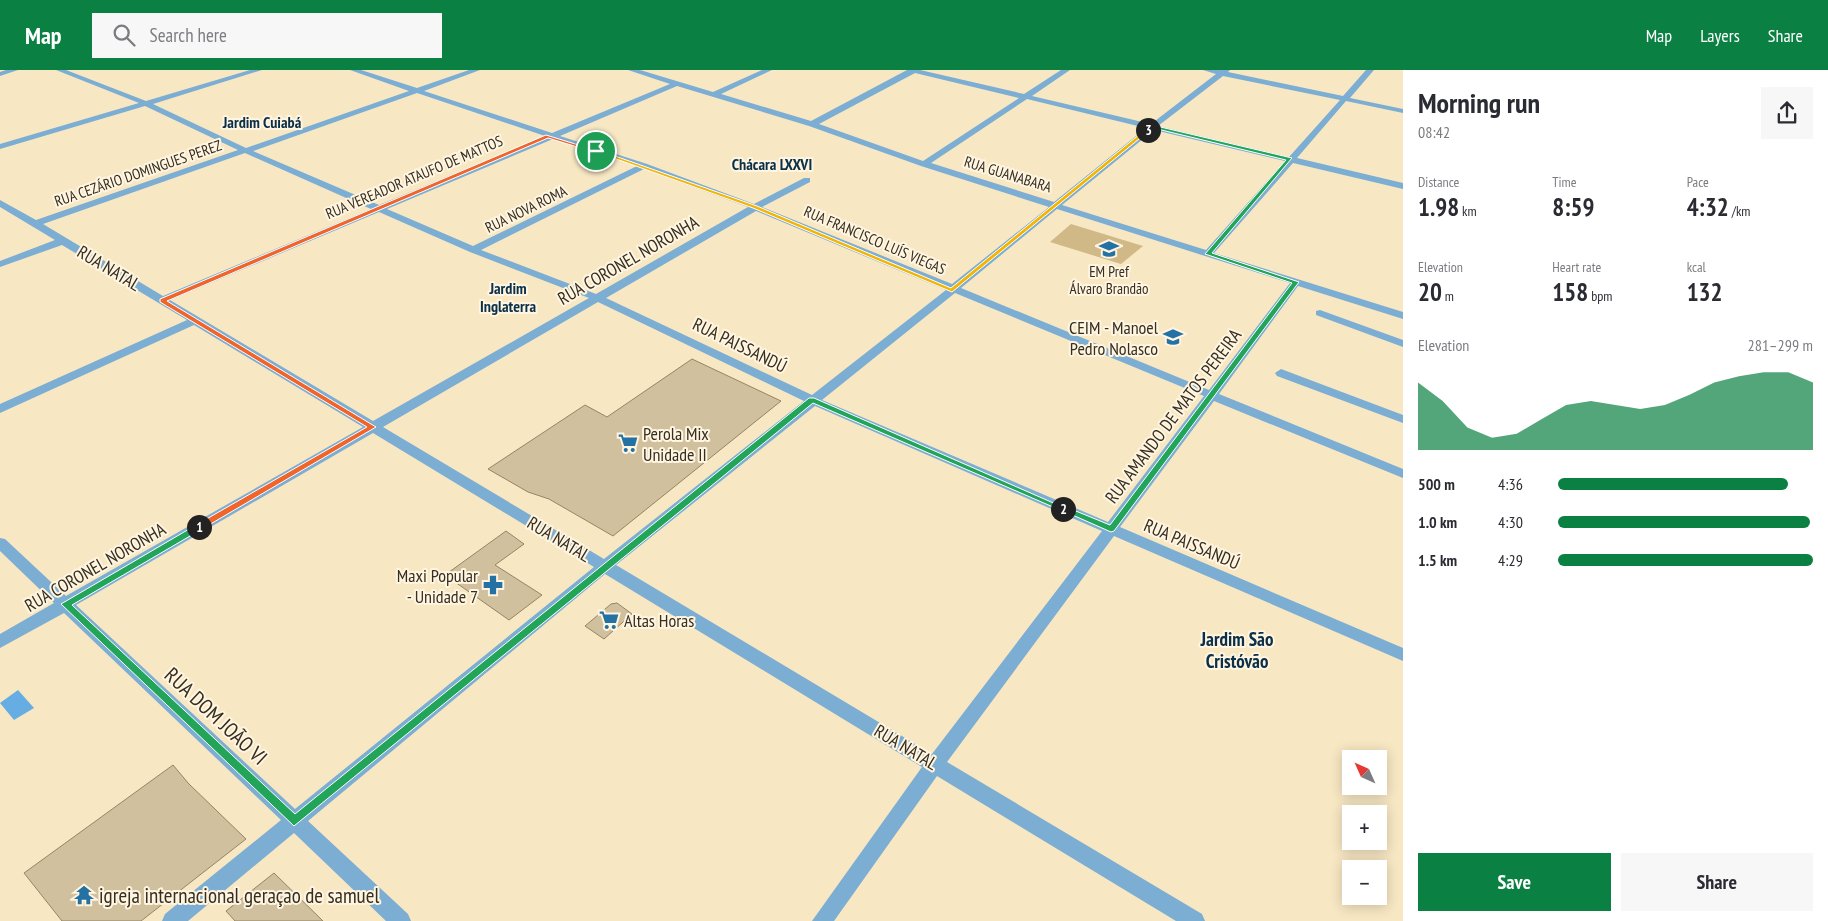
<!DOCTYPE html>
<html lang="en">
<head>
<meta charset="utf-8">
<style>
  body { margin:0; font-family:"PT Sans Narrow",sans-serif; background:#f7f7f7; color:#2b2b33; height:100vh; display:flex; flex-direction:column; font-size:19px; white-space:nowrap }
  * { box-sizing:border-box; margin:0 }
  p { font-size:16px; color:#7c7c81 }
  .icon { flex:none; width:28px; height:28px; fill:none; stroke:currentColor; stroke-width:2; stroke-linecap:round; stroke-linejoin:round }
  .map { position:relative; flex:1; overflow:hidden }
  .panel { display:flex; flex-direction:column; background:#fff; width:425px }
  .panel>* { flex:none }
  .needle { width:32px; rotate:315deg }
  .buttons { position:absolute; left:1342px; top:680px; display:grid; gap:10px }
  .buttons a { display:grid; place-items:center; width:45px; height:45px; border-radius:0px; background:#fff; box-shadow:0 2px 12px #0003; font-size:25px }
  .pin { position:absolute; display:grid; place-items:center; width:42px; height:42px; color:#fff; margin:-21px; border:2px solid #fff; border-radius:50%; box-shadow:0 1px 5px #0007 }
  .km { position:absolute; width:25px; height:25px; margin:-12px; border-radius:50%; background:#222; color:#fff; font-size:14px; line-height:25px; text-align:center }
  .round { display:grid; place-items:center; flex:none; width:52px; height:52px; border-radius:0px; background:#f7f7f7 }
  .headline { display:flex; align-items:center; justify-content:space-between; height:85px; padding:0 15px }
  h1 { font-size:28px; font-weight:600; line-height:38px }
  .metrics { display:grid; grid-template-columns:repeat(3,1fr); gap:8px; height:85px; padding:5px 15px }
  .metrics div { display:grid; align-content:center }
  .metrics b { font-size:25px; font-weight:600 }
  .metrics small { font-size:14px; font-weight:400 }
  .metrics p { font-size:14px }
  .chart { height:140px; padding:10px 15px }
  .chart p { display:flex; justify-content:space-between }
  .chart svg { width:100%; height:90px; margin-top:5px; fill:#0b8043; opacity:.7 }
  .action { display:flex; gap:10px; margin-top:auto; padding:10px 15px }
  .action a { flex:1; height:58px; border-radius:0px; background:#0b8043; color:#fff; font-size:20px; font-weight:600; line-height:58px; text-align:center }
  .action a+a { background:#f7f7f7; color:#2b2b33 }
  ul { padding:0 15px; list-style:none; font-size:16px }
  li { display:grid; grid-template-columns:80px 60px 1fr; align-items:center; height:38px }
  li i { height:12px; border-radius:6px; background:#0b8043 }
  header { display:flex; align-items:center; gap:30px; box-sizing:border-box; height:70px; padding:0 25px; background:#0b8043; color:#fff }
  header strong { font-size:24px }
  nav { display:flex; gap:28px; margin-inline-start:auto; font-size:18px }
  .search { width:350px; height:45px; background:#f7f7f7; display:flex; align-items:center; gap:12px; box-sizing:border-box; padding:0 18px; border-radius:0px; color:#7c7c81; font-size:19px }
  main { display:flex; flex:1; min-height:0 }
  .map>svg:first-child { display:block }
  .green { fill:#d0b987 }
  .water { fill:#65ade3 }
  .building { fill:#d0c09d; stroke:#958565 }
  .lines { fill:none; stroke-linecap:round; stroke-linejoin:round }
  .minor { fill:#7cadd2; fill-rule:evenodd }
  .split-1 { fill:#f0652b; stroke:#fff }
  .split-2 { fill:#22a559; stroke:#fff }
  .split-3 { fill:#22a559; stroke:#fff }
  .split-4 { fill:#f5b400; stroke:#fff }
  .labels { text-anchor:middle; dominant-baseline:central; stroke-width:4; stroke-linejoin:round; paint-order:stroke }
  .far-street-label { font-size:15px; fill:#352e21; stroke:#fff5e0 }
  .far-poi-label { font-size:15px; fill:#352e21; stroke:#fff5e0 }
  .far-neighbourhood-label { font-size:16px; font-weight:bold; fill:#0b3048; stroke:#fff5e0 }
  .street-label { font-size:18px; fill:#352e21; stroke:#fff5e0 }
  .poi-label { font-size:18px; fill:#352e21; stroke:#fff5e0; text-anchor:end }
  .neighbourhood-label { font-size:19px; font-weight:bold; fill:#0b3048; stroke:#fff5e0 }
  .near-street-label { font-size:21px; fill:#352e21; stroke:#fff5e0 }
  .near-poi-label { font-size:21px; fill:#352e21; stroke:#fff5e0; text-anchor:start }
</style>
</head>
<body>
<header>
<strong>Map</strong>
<div class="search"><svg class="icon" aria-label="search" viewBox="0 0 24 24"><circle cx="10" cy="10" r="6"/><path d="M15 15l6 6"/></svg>Search here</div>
<nav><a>Map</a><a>Layers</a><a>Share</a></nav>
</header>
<main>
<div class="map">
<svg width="1403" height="851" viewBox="0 0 1403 851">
  <rect width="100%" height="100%" fill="#f8e7c3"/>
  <path class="green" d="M1071,154L1143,176L1121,194L1050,172Z"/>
  <path class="water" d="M18,620L34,638L14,650L0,633Z"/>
  <path class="building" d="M692,289L781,331L613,466L549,429L528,422L488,399L585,335L607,347Z
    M506,461L524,474L495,495L542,525L509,550L445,505Z
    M617,533L632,544L604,569L585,556L611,534Z
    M173,695L189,714L246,769L141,851H62L24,803Z
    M274,803L323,851H235L226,841Z"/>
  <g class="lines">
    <path class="minor" d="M6,0H18L0,6V2Z
      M56,0H66L146,31L250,0H262L153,34L246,78L409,21L350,0H361L417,18L469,0H480L424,21L552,63L670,14L628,0H640L713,22L762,0H772L721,24L811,51L907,0H920L1024,24L1061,0H1070L1032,26L1151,54L1216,4L1203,0H1230L1228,2L1343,26L1366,0H1374L1350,28L1403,39V43L1346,31L1297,88L1403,113V119L1293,93L1214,183L1403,242V249L1298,216L1219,324L1403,399V408L1214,331L1120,457L1403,578V591L1114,466L947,692L1202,844L1205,851H1176L937,706L834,851H812L922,697L605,504L308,751L408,844L411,851H386L294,763L188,851H162L165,844L281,750L64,543L0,578V564L54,533L0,481V468L5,469L66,526L363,357L194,255L0,343V334L187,250L62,175L0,197V191L55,170L0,137V130L36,150L238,80L145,36L0,79V74L139,33ZM915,3L1019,28L923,91L819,54ZM1223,6L1340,30L1289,87L1158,56ZM677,16L809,56L921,96L1049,137L952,214L762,137L810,112V108H804L754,134L647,94L560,66ZM417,23L545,66L379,135L253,81ZM1027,29L1146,58L1054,132L931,93ZM1154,60L1285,91L1206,180L1062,135ZM553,69L637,96L473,176L387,139ZM245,83L371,139L163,226L43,154ZM644,99L748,137L596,224L481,180ZM1057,139L1290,213L1209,320L961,218ZM756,141L946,220L812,325L606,228ZM379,142L470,182L589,228L373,351L170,230ZM955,223L1204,326L1108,452L822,330ZM598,232L804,331L604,489L383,357ZM815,336L1102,461L932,684L616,495ZM373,363L594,497L295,739L76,535Z
      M1320,240L1403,270V277L1316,245V241Z
      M1281,299L1403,345V353L1277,306L1275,303Z"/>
  </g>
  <path class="split-1" d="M546,65L598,81L594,82L548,68L167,231L376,357L202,459H196V455L367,357L160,232V229Z"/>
  <path class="split-2" d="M809,328H814L1067,439L1060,440L813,333L294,756L61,534L196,455H202V459L72,535L295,744Z"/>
  <path class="split-3" d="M1152,55L1292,88L1212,183L1299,212L1114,461L1111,462L1059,439L1066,437L1110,455L1292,213L1205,184L1286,90L1153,58L1146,61Z"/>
  <path class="split-4" d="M1146,59L1150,60L952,222L753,138L594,81L598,80L757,136L951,218Z"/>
  <defs>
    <symbol id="school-bare" viewBox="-9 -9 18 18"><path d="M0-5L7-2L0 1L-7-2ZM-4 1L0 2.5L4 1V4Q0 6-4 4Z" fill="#2471a4" stroke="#fff5e0" stroke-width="2.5" paint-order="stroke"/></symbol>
    <symbol id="supermarket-bare" viewBox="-9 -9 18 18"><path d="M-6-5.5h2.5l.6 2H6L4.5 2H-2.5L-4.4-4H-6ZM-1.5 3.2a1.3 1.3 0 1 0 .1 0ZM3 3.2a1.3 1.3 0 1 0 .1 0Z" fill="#2471a4" stroke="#fff5e0" stroke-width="2.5" paint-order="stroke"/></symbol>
    <symbol id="pharmacy-bare" viewBox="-9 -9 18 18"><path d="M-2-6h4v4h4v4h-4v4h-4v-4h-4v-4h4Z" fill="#2471a4" stroke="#fff5e0" stroke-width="2.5" paint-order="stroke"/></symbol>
    <symbol id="temple-bare" viewBox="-9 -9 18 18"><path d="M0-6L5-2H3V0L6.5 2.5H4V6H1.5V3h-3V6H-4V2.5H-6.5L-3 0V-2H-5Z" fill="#2471a4" stroke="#fff5e0" stroke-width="2.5" paint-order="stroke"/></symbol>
  </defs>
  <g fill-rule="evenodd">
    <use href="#school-bare" x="1095" y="165" width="28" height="28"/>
    <use href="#school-bare" x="1159" y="253" width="28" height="28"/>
    <use href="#supermarket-bare" x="614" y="359" width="28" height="28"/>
    <use href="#pharmacy-bare" x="479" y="501" width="28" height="28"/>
    <use href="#supermarket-bare" x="595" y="536" width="28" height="28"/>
    <use href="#temple-bare" x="70" y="811" width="28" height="28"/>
  </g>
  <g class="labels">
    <g class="far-street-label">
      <text transform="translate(138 103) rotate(-19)">RUA CEZÁRIO DOMINGUES PEREZ</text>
      <text transform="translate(1008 104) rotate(17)">RUA GUANABARA</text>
      <text transform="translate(414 107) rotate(-23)">RUA VEREADOR ATAUFO DE MATTOS</text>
      <text transform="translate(526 139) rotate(-26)">RUA NOVA ROMA</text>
      <text transform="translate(875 170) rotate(23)">RUA FRANCISCO LUÍS VIEGAS</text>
    </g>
    <g class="far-poi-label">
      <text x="1109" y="201">EM Pref<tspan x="1109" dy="17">Álvaro Brandão</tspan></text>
    </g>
    <g class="far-neighbourhood-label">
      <text x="262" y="52">Jardim Cuiabá</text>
      <text x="772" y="94">Chácara LXXVI</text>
      <text x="508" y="218">Jardim<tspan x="508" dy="18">Inglaterra</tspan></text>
    </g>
    <g class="street-label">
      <text transform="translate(628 190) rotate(-30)">RUA CORONEL NORONHA</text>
      <text transform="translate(109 198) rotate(31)">RUA NATAL</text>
      <text transform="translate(740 275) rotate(26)">RUA PAISSANDÚ</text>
      <text transform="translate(1173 346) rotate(-53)">RUA AMANDO DE MATOS PEREIRA</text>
      <text transform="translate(559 469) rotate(31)">RUA NATAL</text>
      <text transform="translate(1192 474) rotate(23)">RUA PAISSANDÚ</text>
      <text transform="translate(95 497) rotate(-30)">RUA CORONEL NORONHA</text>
      <text transform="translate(906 677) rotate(31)">RUA NATAL</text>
    </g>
    <g class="poi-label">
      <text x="1158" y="257">CEIM - Manoel<tspan x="1158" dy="21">Pedro Nolasco</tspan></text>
      <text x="643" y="363" text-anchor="start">Perola Mix<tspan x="643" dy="21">Unidade II</tspan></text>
      <text x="478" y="505">Maxi Popular<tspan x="478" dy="21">- Unidade 7</tspan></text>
      <text x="624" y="550" text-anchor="start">Altas Horas</text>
    </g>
    <g class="neighbourhood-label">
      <text x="1237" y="569">Jardim São<tspan x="1237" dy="22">Cristóvão</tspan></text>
    </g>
    <g class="near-street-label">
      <text transform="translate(216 646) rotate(43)">RUA DOM JOÃO VI</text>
    </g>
    <g class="near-poi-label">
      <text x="99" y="825">igreja internacional geraçao de samuel</text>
    </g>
  </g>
</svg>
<div class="buttons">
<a><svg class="needle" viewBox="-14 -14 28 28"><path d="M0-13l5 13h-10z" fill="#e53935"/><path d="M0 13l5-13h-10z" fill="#7c7c81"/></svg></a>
<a>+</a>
<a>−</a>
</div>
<div class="pin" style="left:596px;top:81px;background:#1e9e55"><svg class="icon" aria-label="arrive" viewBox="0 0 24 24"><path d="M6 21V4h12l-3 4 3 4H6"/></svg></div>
<b class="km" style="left:199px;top:457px">1</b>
<b class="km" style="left:1063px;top:439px">2</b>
<b class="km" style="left:1148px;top:60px">3</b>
</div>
<section class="panel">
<div class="headline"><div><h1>Morning run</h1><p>08:42</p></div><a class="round"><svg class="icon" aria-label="share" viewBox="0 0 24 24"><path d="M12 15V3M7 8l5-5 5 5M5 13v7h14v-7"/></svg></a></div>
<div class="metrics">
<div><p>Distance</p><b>1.98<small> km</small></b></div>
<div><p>Time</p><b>8:59</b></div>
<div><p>Pace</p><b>4:32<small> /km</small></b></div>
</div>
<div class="metrics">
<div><p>Elevation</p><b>20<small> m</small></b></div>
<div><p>Heart rate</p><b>158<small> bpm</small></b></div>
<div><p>kcal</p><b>132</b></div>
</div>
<div class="chart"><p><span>Elevation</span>281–299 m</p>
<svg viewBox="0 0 160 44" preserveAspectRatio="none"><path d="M0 44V11L10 20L20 33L30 38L40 36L50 29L60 22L70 20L80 22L90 24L100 22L110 17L120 11L130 8L140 6L150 6L160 11V44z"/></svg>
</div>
<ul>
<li><b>500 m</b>4:36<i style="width:90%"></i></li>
<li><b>1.0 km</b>4:30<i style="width:99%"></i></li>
<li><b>1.5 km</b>4:29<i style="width:100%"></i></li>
</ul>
<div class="action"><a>Save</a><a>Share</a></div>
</section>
</main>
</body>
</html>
